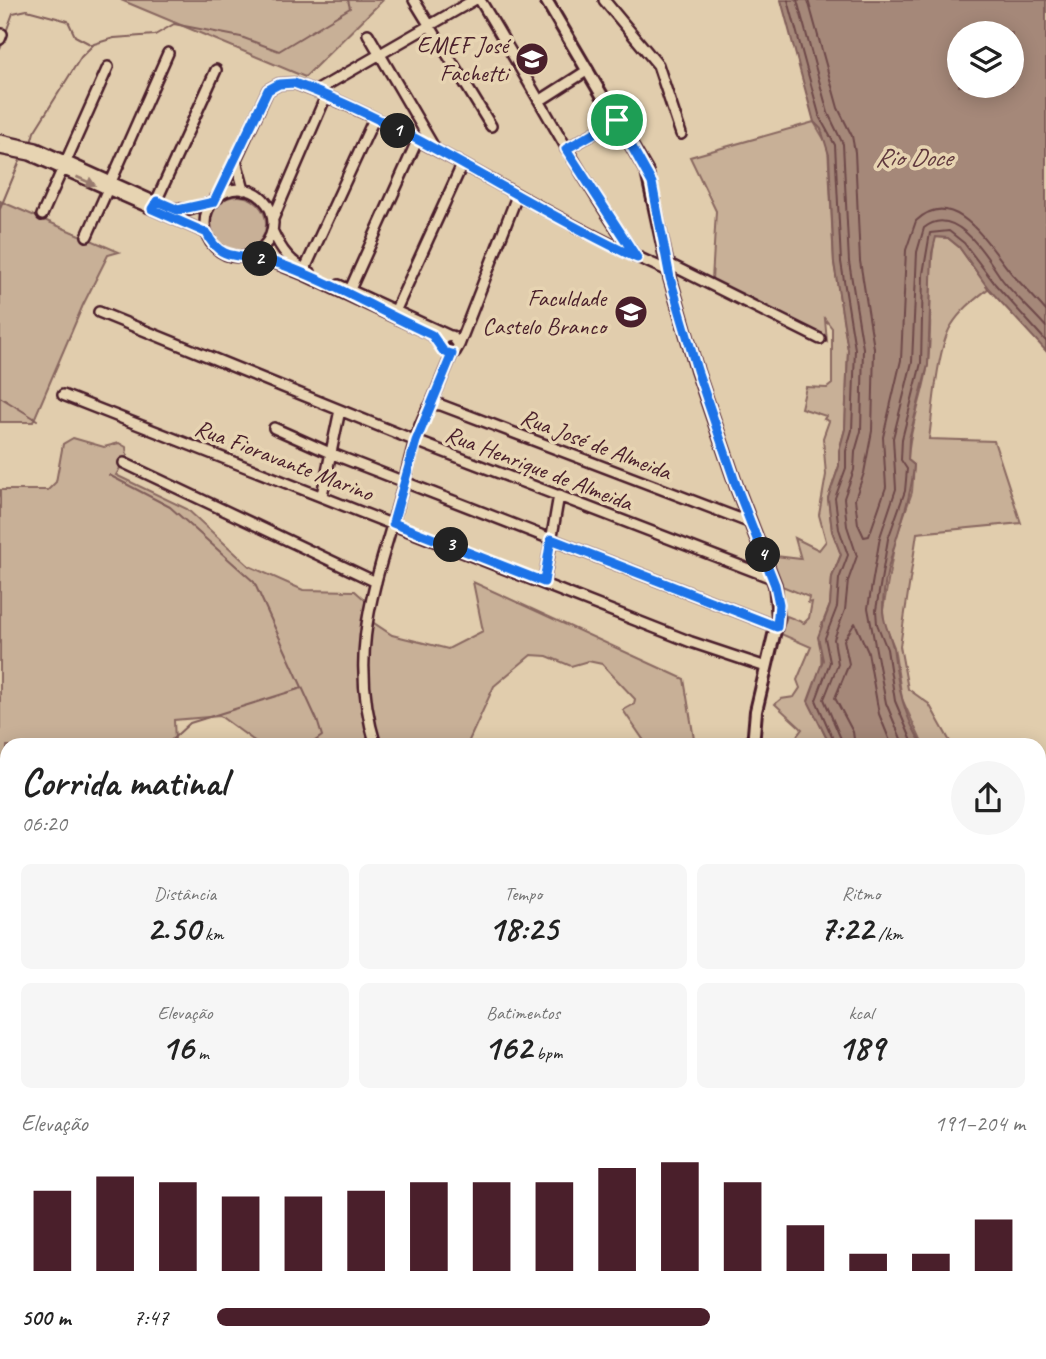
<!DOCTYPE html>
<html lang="pt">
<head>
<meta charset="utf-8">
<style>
  body { margin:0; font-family:Caveat,sans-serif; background:#f6f6f6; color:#222; height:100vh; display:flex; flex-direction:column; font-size:26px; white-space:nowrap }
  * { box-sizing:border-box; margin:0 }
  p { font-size:23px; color:#767676 }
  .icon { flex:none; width:38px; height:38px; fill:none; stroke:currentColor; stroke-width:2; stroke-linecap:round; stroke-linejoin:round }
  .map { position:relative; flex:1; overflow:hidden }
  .drawer { position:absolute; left:0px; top:738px; width:1046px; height:621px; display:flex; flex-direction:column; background:#fff; border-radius:21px 21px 0 0; box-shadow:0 4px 18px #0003 }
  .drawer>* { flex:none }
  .fabs { position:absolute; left:947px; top:21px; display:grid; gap:14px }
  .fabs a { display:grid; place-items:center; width:77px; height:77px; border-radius:50%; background:#fff; box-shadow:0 4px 18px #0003; font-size:35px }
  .pin { position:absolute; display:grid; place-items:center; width:60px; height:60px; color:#fff; margin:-30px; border:4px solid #fff; border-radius:50%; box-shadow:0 2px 7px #0007 }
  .km { position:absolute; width:35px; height:35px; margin:-18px; border-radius:50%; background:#222; color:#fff; font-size:19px; line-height:35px; text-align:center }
  .round { display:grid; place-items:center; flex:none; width:74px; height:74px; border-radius:37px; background:#f6f6f6 }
  .overview { display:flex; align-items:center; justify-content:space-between; height:119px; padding:0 21px }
  h1 { font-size:38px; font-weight:700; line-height:52px }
  .figures { display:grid; grid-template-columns:repeat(3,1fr); gap:10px; height:119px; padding:7px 21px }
  .figures div { display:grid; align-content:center; border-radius:10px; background:#f6f6f6; text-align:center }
  .figures b { font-size:35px; font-weight:700 }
  .figures small { font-size:19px; font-weight:400 }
  .figures p { font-size:19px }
  .chart { height:196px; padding:14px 21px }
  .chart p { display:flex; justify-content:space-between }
  .chart svg { width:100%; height:126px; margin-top:7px; stroke:#4a1f2b; stroke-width:6 }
  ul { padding:0 21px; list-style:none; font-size:23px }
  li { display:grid; grid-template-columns:112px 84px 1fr; align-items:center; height:52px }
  li i { height:18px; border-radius:9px; background:#4a1f2b }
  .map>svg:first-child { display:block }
  .green { fill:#c8b097; stroke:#896861; stroke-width:2 }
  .water { fill:#a58879; stroke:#815e5a; stroke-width:2; fill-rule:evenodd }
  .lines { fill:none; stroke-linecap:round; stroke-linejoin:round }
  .shore { stroke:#6e494a; stroke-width:2 }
  .stream { stroke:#815e5a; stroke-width:2 }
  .minor-casing { stroke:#4a1f2b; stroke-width:14 }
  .major-casing { stroke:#4a1f2b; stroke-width:16 }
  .minor { stroke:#e7d4b2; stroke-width:9 }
  .major { stroke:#e7d4b2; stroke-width:10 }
  .oneway { fill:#987a6e }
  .route-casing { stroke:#fff; stroke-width:14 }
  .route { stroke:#1a73e8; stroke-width:9 }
  .labels { text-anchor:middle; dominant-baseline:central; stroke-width:7; stroke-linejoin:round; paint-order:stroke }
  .poi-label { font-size:24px; fill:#4a1f2b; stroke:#e7d4b2; text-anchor:end }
  .street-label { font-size:24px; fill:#4a1f2b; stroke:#e7d4b2 }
  .water-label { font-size:26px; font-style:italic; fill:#61393e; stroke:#e7d4b2 }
</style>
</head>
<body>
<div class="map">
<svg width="1046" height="1359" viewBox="0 0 1046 1359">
  <rect width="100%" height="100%" fill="#e1cdad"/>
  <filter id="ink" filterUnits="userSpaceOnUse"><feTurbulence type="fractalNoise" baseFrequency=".0143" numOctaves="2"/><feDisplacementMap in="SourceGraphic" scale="14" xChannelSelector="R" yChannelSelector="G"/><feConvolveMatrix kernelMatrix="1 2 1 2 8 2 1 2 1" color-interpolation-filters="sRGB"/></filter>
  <g filter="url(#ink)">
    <path class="green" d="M121,0H383L305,77Z
      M814,122L828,146L834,263L848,349L845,429L839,451V466L828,498L832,531L841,554L832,577L830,605L821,627L822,729L830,745H790L802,729L775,704L781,699L794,697L800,688L797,680L811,647L781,634L787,616L804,623L809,618L812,602L808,603L809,597L782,586L767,555L801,559L795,538L819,550L826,541L819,515L826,475L823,438L829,421L824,419L826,416L801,408L806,387L827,388L832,384V328L825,319L827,342L712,280L716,211L690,157Z
      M210 224a28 28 0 1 1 56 0a28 28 0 1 1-56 0Z
      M0,201L119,252L108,255L83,305L33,422H0Z
      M935,237L948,238L959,247L989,288C974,300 961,310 951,326C937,349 933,411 929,439L994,441L1021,523L917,533L900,646L908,689L929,704L952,745H923L902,699L894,647L884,623L883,610L895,541L912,492L914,465L908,460C909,427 924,396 928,363C933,321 927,279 935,237Z
      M73,438L104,447L119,443L126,447L127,456L116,475L187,509L249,566L303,590L355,591L365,600L371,621L392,635L448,649L483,631L473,582L684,679L695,745H647L623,710L634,704L635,699L602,664L588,661L571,666L547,656L531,655L494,686L467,745H260L220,716L174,720L175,742L169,745L7,746V1353H43L36,1359H0V490H48L56,482L63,444Z
      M1046,815V888L1040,884V816Z
      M382,1353H456L453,1359H393V1355L383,1356Z
      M679,1353H745L742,1359H679Z"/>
    <path class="water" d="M781,0H1046V351L988,288L959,247L948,238L936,237L932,253L928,365L909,439L908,460L914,465C910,515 882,561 883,612C884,627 893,639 894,654C898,686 904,718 923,745H830L808,701L823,660L818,637L830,605L832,577L841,555L832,531L828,498L839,466V451L845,429L848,350L834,263L829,155L821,129L814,122ZM959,33H1012V86H959Z
      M1040,884L1046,888V1157L1040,1119Z"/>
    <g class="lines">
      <path class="shore" d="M788,0L820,118L835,145L841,262L855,349L852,430L846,451V468L835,498L839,529L848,555L839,579L837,607L825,638L830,662L816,700L836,746
        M797,0L828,113L843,144L849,262L863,348L861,431L855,452L854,470L844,498L847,526L857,556L848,581L845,610L834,639L838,664L824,699L844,746
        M808,0L838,108L852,136L855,152L860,261L874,348L872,431L864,473L855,499L858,524L864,537L869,536L886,487L883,437L901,360L906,250L916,221C956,183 991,250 1012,274C1023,286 1035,298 1046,311
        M855,746L853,732L835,698L849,664L844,640L855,623L868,652L879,714L892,746
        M904,746L886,703L868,608L880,537L896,489L893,438L912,362L917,252L924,228C955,202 987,257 1001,278C1011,292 1034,313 1046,327
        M914,746L895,701L887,649L877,624L876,610L888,539L905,491L907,469L901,460L902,439L921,363L923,274L930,233L949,231L964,243L995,284L1046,341"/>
      <path class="stream" d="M6,32L13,13L27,10L68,21L75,36L92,45
        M0,49L5,37
        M31,143L34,132L81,57L94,44L114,38L155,35L174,24L241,37L279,51L350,8L348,0
        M0,209L21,158
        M0,397L37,420
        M109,475L170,507L254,582L317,720L322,736L308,746
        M165,746L190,723L302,688
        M839,1359L848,1353"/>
      <defs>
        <path id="minor" d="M414,0L491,126
          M480,0C532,85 578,175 636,257
          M604,0L658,65L681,134
          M368,34L435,149
          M0,39L2,34
          M316,91L474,0
          M541,100L588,70
          M0,140L36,148L169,208L189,210L214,202
          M0,149L30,155L207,233
          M566,149L617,120
          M236,161L244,190
          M205 223a34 34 0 1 1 68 0a34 34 0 1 1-68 0Z
          M218,198L268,90L279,84L294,83C425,132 540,217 669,271
          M154,206L216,70
          M42,215L108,67
          M273,219L326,96
          M272,230C281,250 290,263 310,272
          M87,236L168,53
          M246,256L270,261L302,274L432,335L448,353L455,352L459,345L452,336L445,337L441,344
          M667,263L820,339
          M303,273L374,119
          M339,285L448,335
          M348,294L417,141
          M99,312L416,441L772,578
          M393,316L462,165
          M459,345L517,196
          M63,395L691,642L766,667
          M431,404L452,354
          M274,428L330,453L777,627
          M124,463L376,582
          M322,495L340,410
          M544,582L559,495
          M376,746C346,649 377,582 402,490C410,463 415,427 431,404L441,405L751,523
          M0,1042L7,1046
          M179,1353L184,1359
          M203,1353L207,1359
          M249,1353L263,1359
          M363,1353L364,1359
          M538,1353L553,1359
          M636,1353L639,1359
          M761,1353L762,1359
          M54,1359L62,1353
          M135,1359L141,1353
          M234,1359L236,1353
          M286,1359L289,1353
          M673,1359L676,1353
          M889,1359L894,1353"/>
        <path id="major" d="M546,0L647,172L670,278L697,371L737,488L775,585L778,618L756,711L753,746
          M1040,1350L1043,1359
          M750,1359L751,1353"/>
      </defs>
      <use href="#minor" class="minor-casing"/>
      <use href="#major" class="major-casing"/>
      <use href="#minor" class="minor"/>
      <use href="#major" class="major"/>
    </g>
    <defs><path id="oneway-solid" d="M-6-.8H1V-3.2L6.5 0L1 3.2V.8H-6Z" transform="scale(1.75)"/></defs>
    <use class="oneway" href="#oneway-solid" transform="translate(86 181) rotate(24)"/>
  </g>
  <g class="lines" filter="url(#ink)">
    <defs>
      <path id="route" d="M294,83C414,127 521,204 637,258L566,149L617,120L652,183L670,278L697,370L737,488L775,585L779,604L777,627L551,539L544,582L393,523L416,441L452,354L444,352L432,335C381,312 322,277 271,261C245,254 219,263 207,233L152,209L157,201L178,210L214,202L268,90L279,84Z"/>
    </defs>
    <use href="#route" class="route-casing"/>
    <use href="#route" class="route"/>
  </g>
  <defs>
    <symbol id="school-disc" viewBox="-11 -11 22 22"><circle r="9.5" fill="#4a1f2b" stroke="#e7d4b2"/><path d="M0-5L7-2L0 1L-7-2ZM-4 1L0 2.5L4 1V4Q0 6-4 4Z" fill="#fff"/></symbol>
    <symbol id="university-disc" viewBox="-11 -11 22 22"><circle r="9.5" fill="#4a1f2b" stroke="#e7d4b2"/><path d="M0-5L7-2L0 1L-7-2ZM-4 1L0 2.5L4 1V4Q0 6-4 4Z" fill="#fff"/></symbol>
  </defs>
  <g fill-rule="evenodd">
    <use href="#school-disc" x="513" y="40" width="38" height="38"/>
    <use href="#university-disc" x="612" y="293" width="38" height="38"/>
  </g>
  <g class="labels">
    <g class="poi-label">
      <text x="508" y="45">EMEF José<tspan x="508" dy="28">Fachetti</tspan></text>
      <text x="606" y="298">Faculdade<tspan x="606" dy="28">Castelo Branco</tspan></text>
    </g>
    <g class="street-label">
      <text transform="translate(596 444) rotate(21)">Rua José de Almeida</text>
      <text transform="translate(284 460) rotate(21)">Rua Fioravante Marino</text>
      <text transform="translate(539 468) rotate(21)">Rua Henrique de Almeida</text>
    </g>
    <g class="water-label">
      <text x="913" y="157">Rio Doce</text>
    </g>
  </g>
</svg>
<div class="fabs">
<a><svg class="icon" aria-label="layers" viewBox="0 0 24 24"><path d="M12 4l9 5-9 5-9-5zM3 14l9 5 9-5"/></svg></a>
</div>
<div class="pin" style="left:617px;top:120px;background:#1e9e55"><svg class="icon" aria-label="arrive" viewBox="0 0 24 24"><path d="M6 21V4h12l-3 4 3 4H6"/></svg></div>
<b class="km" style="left:398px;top:131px">1</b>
<b class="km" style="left:260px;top:259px">2</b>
<b class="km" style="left:451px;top:545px">3</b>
<b class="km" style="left:763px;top:555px">4</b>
<section class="drawer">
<div class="overview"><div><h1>Corrida matinal</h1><p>06:20</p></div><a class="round"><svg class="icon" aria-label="share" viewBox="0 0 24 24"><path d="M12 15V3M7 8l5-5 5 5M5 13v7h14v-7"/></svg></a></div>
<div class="figures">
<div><p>Distância</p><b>2.50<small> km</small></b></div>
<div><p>Tempo</p><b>18:25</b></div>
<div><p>Ritmo</p><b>7:22<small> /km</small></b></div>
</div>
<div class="figures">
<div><p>Elevação</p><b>16<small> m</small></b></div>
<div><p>Batimentos</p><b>162<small> bpm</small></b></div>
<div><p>kcal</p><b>189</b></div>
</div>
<div class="chart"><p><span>Elevação</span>191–204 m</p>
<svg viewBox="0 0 160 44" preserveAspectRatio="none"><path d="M5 44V16M15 44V11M25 44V13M35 44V18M45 44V18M55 44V16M65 44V13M75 44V13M85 44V13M95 44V8M105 44V6M115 44V13M125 44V28M135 44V38M145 44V38M155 44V26"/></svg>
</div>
<ul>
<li><b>500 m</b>7:47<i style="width:61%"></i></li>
</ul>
</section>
</div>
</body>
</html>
